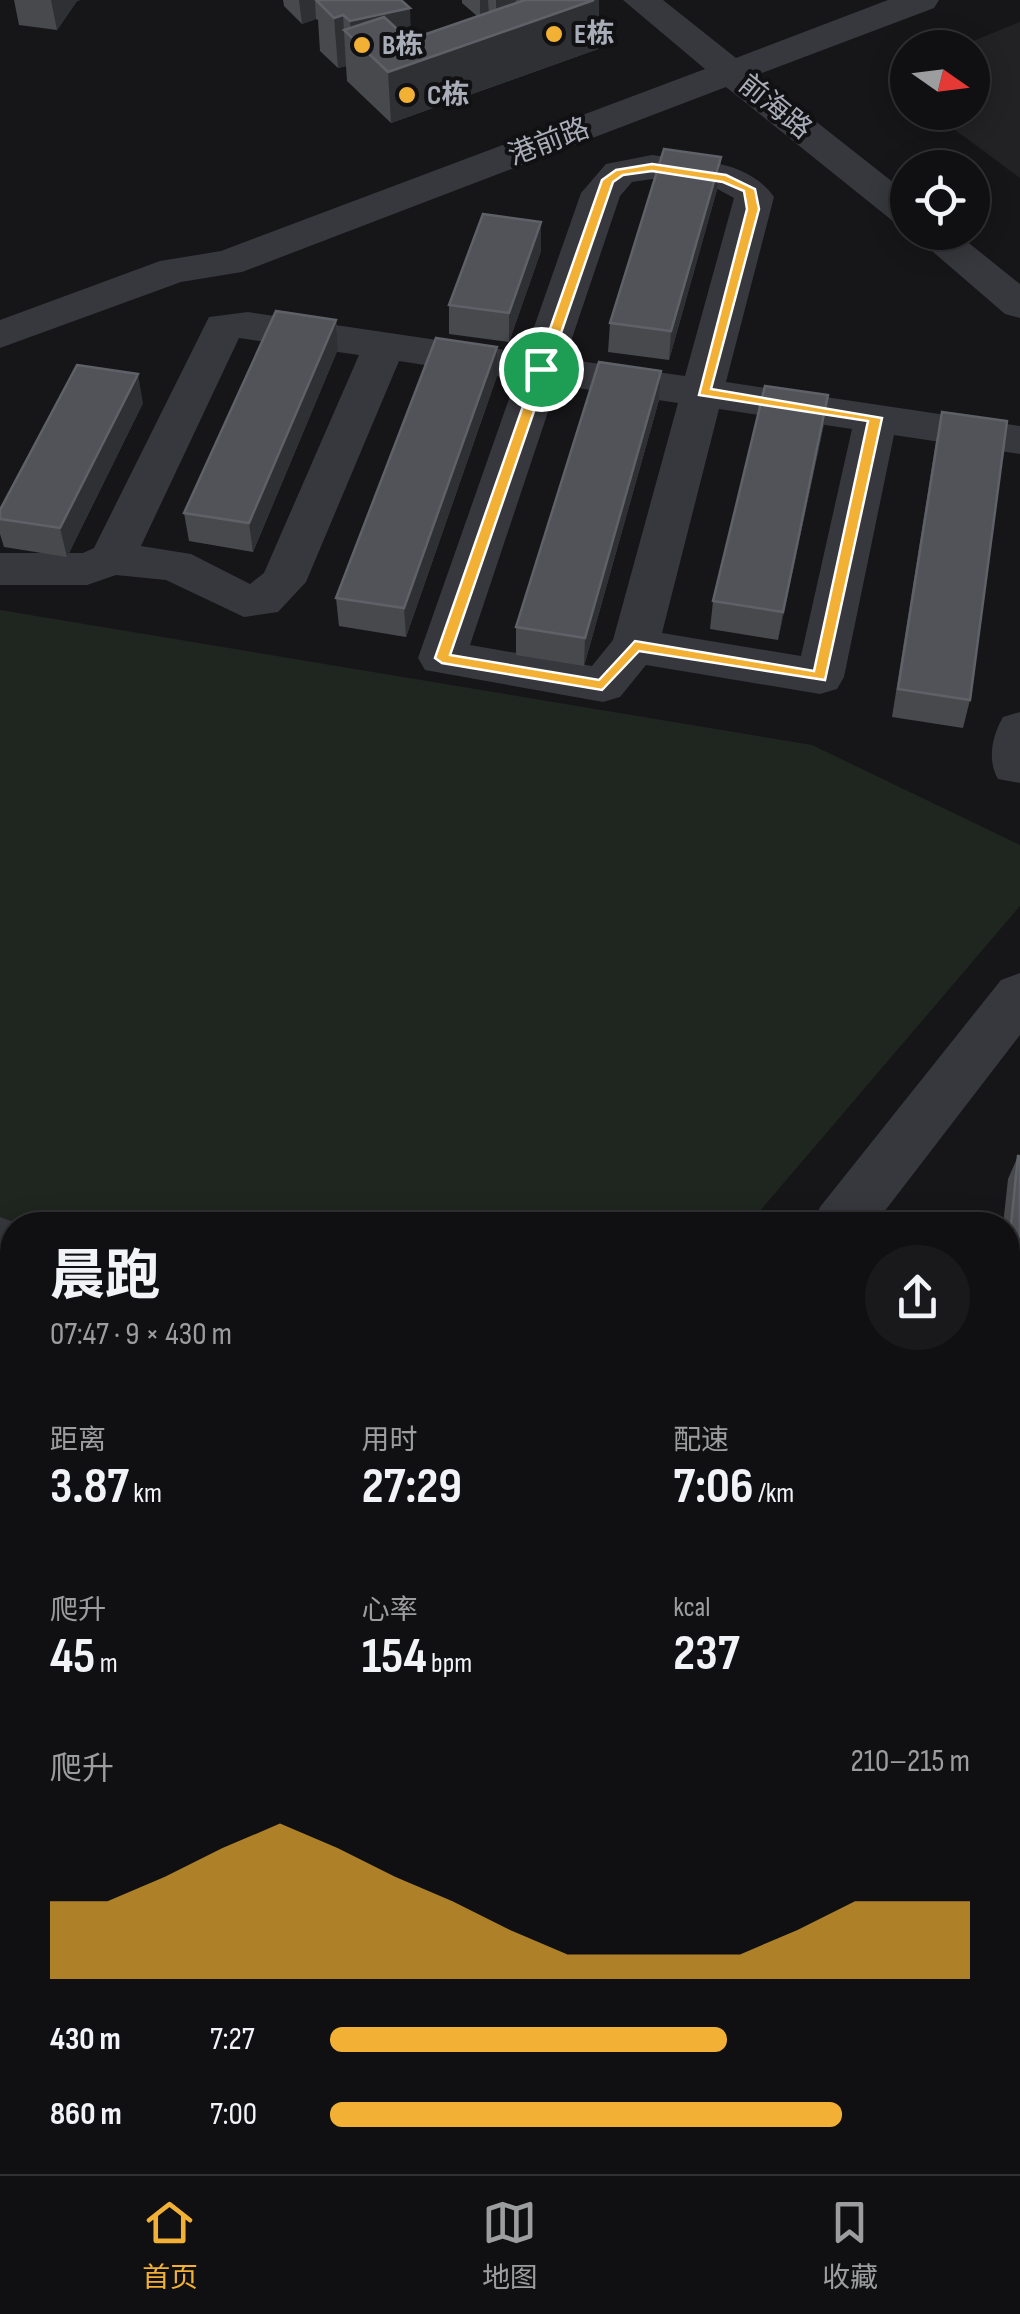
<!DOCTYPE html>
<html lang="zh">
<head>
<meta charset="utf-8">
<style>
  body { margin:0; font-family:"Sofia Sans Condensed","Noto Sans SC",sans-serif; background:#19191b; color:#f1f3f6; height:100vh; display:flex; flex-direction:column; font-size:38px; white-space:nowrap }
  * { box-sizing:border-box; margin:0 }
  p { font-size:32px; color:#9c9d9f }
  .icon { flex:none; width:55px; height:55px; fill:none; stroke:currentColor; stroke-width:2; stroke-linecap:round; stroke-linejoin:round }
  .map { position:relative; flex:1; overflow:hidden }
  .sheet { position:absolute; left:0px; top:1212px; width:1020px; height:962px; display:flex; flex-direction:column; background:#101012; border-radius:40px 40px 0 0; box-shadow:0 5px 25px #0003,0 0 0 2px #303032 }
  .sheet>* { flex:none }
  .needle { width:65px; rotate:104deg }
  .fabs { position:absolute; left:890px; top:30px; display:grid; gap:20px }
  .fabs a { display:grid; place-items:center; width:100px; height:100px; border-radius:50%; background:#101012; box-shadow:0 5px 25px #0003,0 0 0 2px #303032; font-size:50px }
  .pin { position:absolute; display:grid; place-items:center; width:85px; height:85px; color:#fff; margin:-42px; border:5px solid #fff; border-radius:50%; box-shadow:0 2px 10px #0007 }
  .round { display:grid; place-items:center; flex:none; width:105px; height:105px; border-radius:52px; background:#19191b }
  .summary { display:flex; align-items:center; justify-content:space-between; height:170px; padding:0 50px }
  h1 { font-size:55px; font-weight:700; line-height:75px }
  .metrics { display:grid; grid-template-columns:repeat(3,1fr); gap:15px; height:170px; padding:10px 50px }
  .metrics div { display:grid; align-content:center }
  .metrics b { font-size:50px; font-weight:700 }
  .metrics small { font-size:28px; font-weight:400 }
  .metrics p { font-size:28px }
  .chart { height:280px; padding:20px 50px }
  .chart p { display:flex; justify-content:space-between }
  .chart svg { width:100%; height:180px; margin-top:10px; fill:#f2b134; opacity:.7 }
  ul { padding:0 50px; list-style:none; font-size:32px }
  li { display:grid; grid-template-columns:160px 120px 1fr; align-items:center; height:75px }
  li i { height:25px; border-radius:12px; background:#f2b134 }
  .tab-bar { display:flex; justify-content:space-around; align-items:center; height:140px; border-top:2px solid #303032; background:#101012; font-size:28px; color:#9c9d9f }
  .tab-bar a { display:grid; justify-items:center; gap:5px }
  .tab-bar .current { color:#f2b134 }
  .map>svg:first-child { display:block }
  .built { fill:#222225 }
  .green { fill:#1e261f }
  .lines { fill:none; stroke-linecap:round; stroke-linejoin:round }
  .path { stroke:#3d3f44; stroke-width:8; stroke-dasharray:6 9; stroke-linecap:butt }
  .minor { fill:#37383d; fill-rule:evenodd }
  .wall { fill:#47494d }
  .shaded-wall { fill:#2f3033 }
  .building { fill:#525359; stroke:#5f6168; stroke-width:2.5 }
  .route { fill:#f2b134; stroke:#fff; stroke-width:2.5; fill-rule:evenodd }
  .poi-dot { fill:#f2b134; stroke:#111113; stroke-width:4 }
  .labels { text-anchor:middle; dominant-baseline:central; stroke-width:8; stroke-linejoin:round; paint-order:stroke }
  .far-poi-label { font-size:28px; font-weight:bold; fill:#a8adb8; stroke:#111113; text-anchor:start }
  .far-street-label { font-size:28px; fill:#a8adb8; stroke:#111113 }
</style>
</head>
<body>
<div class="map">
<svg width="1020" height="2174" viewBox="0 0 1020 2174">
  <rect width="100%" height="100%" fill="#161618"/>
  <path class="built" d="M1020,22V178L932,113L972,112V48L958,47Z"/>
  <path class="green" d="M0,610L812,745L1020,845V906L748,1225H12V2162H1008V1636L1015,1637L1020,1631V2174H0Z"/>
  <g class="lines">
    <path class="path" d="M0,1821L12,1789
      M0,2131L12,2148
      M23,2162L32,2174"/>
    <path class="minor" d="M623,0H663L736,58L888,0H939L934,8L757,75L908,194V226L894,222L726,87L242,272L181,282L0,348V320L160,261L221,251L705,69Z
      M652,155C695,161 746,158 774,197L726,382L1020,426V454L894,435L844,677L837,689L820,694L646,665L620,697L603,702L425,670L418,658L516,379L399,361L306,582L278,612L244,617L166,580L116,575L87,585H0V553H83L94,548L209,317L248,312L525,353L581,193L606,164ZM652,179L712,186L734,198L685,376L565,359L620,196L632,182ZM239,338L359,355L264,573L250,584L191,554L141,546ZM557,385L678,403L613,640L592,666L470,645ZM719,409L852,429L801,656L662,633Z
      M910,232H955L1020,284V318L1005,314Z
      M1020,712V783L998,779C987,760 992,736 1003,717Z
      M1020,973V1035L874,1225H811L820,1207L1001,980Z
      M0,1217L22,1225H12V1278L0,1273Z
      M1008,1408L1020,1410V1468L1008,1465Z
      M1008,1647L1020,1649V1715L1008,1713Z"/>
  </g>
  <path class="wall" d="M14,0H80L77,1L57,30L19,25Z
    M283,0H401L411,39L477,16L462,3V0H599L598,49L391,123L347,81L346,66L338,68L320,51L318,20L316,19L302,24L284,6Z
    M721,157L718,186L669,360L608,352L610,323Z
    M541,251L509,342L449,334V305Z
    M336,320L338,349L253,552L189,541L184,513Z
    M661,371L659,400L584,666L516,655V627Z
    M497,376L406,637L339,626L336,598Z
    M143,403L67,557L4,547L0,534V510Z
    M942,412L970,700L963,728L892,717L936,441Z
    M824,424L778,640L710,629L713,601Z
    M1018,1156H1020V1399L1018,1403L1008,1401V1225H1003L1008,1179Z"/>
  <path class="shaded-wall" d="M51,0H80L77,1L57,30Z
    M299,0H315L316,19L302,24Z
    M480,0H488L489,16L480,19Z
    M496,0H516V16L496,22Z
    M594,0H599L598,49L391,123L388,72Z
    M410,8L412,59L351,37L350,21Z
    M343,15L346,66L338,68L334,18Z
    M721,157L718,186L669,360L671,331Z
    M541,222V251L509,342V313Z
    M336,320L338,349L253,552L249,523Z
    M497,347V376L406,637L404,608Z
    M661,371L659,400L584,666L585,638Z
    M138,374L143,403L67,557L60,528Z
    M828,395L824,424L778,640L783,612Z"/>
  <path class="building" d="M316,0H401L410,8L350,21L343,15L334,18Z
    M525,0H594L388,72L344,30L384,17L409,40Z
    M664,149L721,157L671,331L610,323Z
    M483,214L541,222L509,313L449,305Z
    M276,311L336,320L249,523L184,513Z
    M436,338L497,347L404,608L336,598Z
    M599,362L661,371L585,638L516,627Z
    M77,365L138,374L60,528L0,519V510Z
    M765,386L828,395L783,612L713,601Z
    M942,412L1007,421L970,700L898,689Z
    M1018,1156H1020V1256L1008,1254Z
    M1008,1272L1020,1274V1381L1008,1379Z"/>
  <path class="route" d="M652,164L726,175L755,189L759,209L711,389L882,418L825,680L639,651L602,690L442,663L435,658L602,180L616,170ZM652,171L723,182L744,191L747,209L699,395L868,421L814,671L635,641L599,680L450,655L613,182L623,175Z"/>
  <g class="poi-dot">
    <circle cx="554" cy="34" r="10"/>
    <circle cx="362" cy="45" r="10"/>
    <circle cx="407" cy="95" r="10"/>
  </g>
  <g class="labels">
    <g class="far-poi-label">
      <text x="574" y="34">E栋</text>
      <text x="382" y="45">B栋</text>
      <text x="427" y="95">C栋</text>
    </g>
    <g class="far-street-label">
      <text transform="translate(775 107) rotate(39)">前海路</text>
      <text transform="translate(549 142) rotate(-21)">港前路</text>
    </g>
  </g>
</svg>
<div class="fabs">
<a><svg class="needle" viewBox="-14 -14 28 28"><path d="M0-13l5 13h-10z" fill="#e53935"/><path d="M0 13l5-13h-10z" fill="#9c9d9f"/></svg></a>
<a><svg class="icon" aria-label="locate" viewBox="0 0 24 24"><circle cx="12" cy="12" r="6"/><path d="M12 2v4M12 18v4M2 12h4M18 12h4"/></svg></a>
</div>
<div class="pin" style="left:541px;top:369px;background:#1e9e55"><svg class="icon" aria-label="arrive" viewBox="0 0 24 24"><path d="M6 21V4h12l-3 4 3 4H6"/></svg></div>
<section class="sheet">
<div class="summary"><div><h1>晨跑</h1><p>07:47 · 9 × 430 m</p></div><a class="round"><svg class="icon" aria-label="share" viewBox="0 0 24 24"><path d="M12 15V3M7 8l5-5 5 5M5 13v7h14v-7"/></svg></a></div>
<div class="metrics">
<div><p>距离</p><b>3.87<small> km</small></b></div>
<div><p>用时</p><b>27:29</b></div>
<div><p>配速</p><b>7:06<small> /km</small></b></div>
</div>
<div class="metrics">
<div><p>爬升</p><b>45<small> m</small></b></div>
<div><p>心率</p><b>154<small> bpm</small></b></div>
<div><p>kcal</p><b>237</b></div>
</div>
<div class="chart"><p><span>爬升</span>210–215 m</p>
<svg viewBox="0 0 160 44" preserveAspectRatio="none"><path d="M0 44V25L10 25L20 19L30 12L40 6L50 12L60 19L70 25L80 32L90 38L100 38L110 38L120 38L130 32L140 25L150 25L160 25V44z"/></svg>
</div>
<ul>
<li><b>430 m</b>7:27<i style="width:62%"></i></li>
<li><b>860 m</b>7:00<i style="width:80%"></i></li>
</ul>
</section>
</div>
<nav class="tab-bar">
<a class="current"><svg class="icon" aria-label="home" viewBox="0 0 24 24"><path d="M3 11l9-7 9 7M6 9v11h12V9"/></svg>首页</a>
<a><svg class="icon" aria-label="map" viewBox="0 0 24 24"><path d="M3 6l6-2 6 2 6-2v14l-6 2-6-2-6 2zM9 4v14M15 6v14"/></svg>地图</a>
<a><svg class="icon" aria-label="saved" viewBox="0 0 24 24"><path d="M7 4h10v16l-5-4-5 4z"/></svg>收藏</a>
</nav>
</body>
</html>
